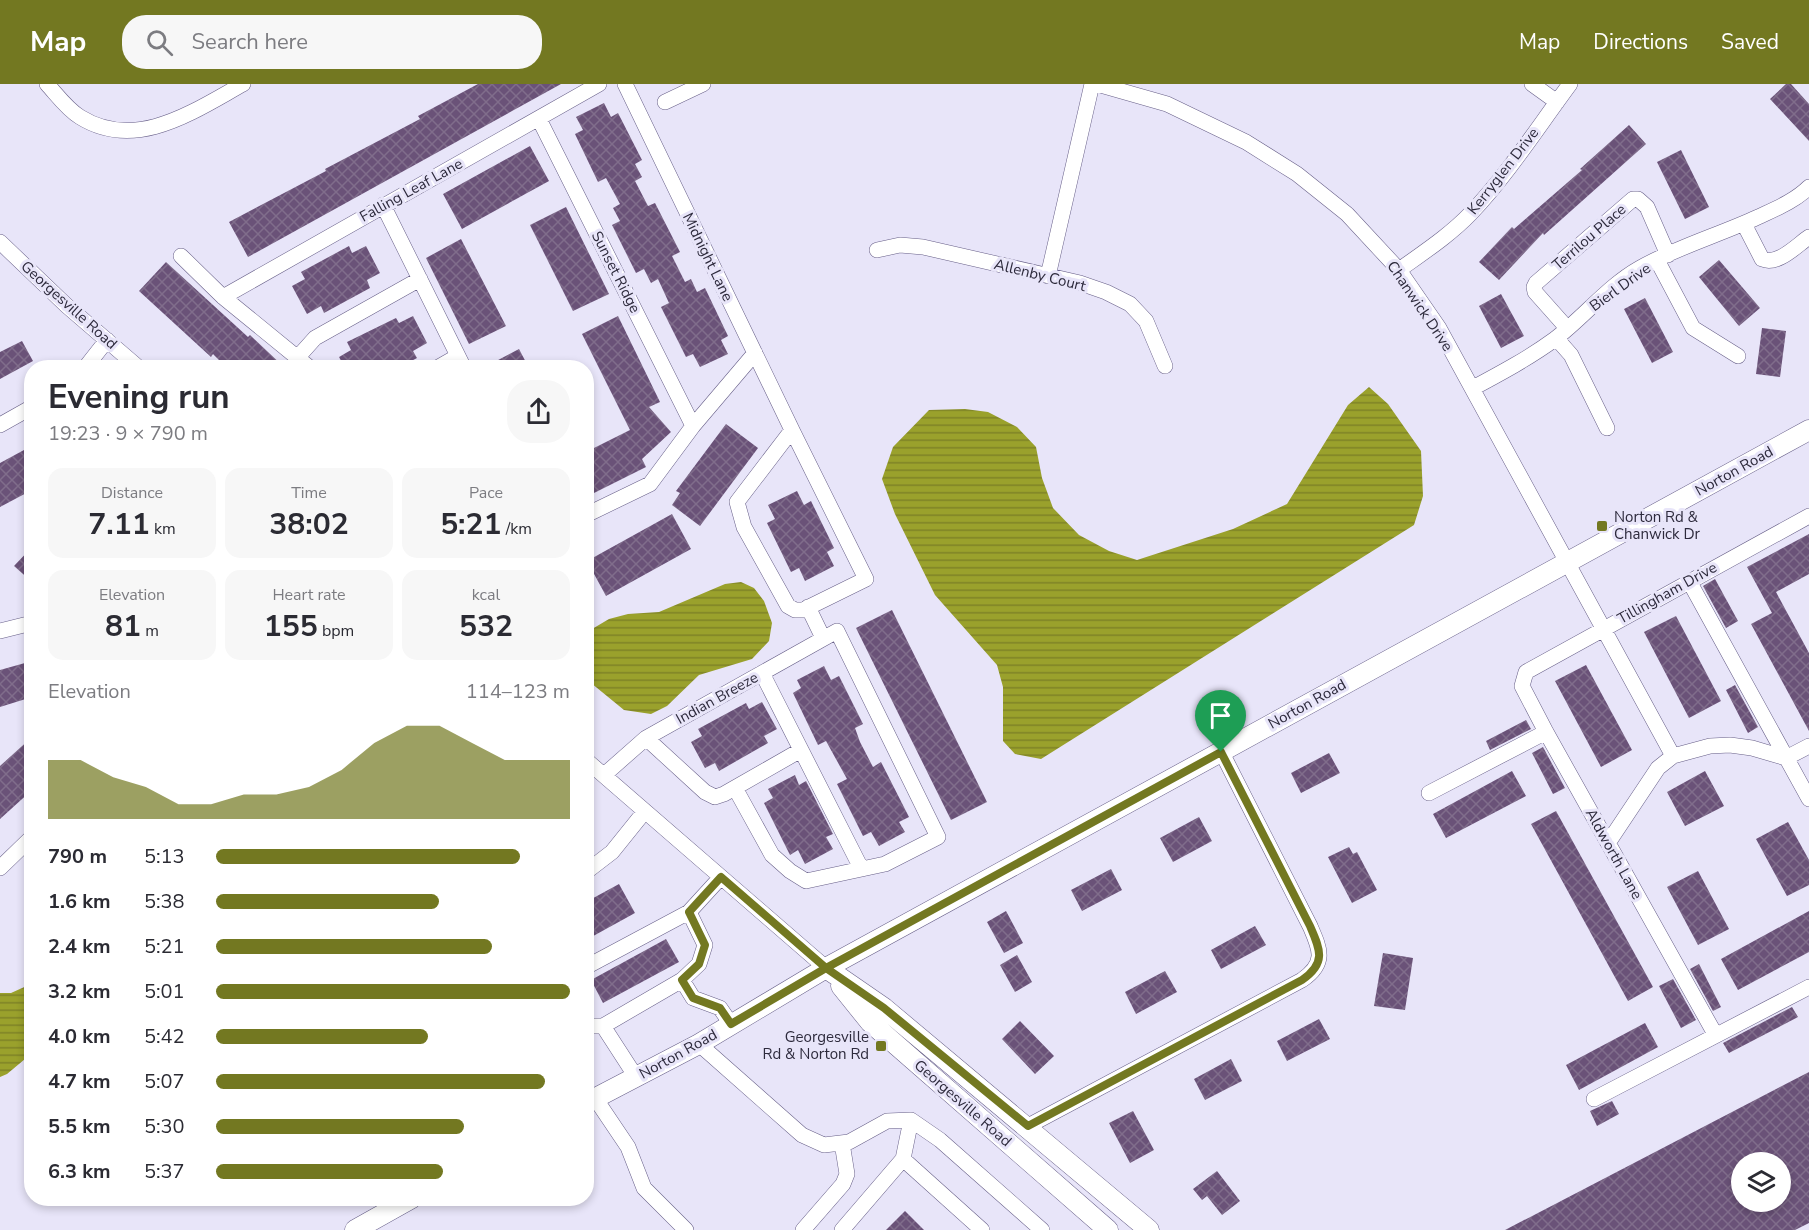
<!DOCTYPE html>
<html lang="en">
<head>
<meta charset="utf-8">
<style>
  body { margin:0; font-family:"Nunito Sans",sans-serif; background:#f7f7f7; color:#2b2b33; height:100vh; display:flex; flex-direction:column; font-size:22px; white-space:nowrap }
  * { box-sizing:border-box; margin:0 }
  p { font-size:20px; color:#7c7c81 }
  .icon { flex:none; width:33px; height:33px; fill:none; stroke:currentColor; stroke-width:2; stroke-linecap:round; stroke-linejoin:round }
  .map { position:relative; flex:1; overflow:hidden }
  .drawer { position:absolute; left:24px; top:276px; width:570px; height:846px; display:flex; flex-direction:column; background:#fff; border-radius:24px; box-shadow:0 3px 9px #0003 }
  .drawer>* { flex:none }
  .buttons { position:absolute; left:1731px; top:1068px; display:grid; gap:12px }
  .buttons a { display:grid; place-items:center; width:60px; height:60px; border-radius:50%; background:#fff; box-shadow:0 3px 9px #0003; font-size:30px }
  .pin { position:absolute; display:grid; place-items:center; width:51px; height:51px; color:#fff; margin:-62px -26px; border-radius:50% 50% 50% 0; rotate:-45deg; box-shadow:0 0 6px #0007 }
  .pin .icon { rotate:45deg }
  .round { display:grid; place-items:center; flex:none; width:63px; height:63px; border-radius:24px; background:#f7f7f7 }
  .summary { display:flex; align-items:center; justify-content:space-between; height:102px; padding:0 24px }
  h1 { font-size:33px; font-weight:700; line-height:45px }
  .stats { display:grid; grid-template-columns:repeat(3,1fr); gap:9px; height:102px; padding:6px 24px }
  .stats div { display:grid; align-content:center; border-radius:15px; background:#f7f7f7; text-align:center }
  .stats b { font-size:30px; font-weight:700 }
  .stats small { font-size:16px; font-weight:400 }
  .stats p { font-size:16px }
  .chart { height:168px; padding:12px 24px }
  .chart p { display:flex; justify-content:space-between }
  .chart svg { width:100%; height:108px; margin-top:6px; fill:#737821; opacity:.7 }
  ul { padding:0 24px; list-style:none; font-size:20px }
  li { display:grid; grid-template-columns:96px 72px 1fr; align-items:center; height:45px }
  li i { height:15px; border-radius:8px; background:#737821 }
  header { display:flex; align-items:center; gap:36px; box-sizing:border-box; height:84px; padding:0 30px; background:#737821; color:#fff }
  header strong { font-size:28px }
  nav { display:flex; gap:33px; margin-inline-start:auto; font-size:21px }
  .search { width:420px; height:54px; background:#f7f7f7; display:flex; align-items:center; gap:15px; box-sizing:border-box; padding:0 21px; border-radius:24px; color:#7c7c81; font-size:22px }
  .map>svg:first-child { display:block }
  .water { fill:url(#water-rules) }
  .building { fill:url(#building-cross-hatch); fill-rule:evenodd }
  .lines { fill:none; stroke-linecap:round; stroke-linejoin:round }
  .minor-casing { stroke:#675f88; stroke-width:16 }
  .major-casing { stroke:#675f88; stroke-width:21 }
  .minor { stroke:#fff; stroke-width:15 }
  .major { stroke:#fff; stroke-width:20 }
  .route-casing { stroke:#fff; stroke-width:12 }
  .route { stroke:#737821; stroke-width:8 }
  .poi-dot { fill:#737821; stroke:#e8e5f9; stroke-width:2 }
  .labels { text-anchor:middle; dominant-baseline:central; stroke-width:6; stroke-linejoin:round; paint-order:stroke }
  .street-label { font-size:15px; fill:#2d2a3c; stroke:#e8e5f9 }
  .poi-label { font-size:15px; fill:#2d2a3c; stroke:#e8e5f9; text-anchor:start }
</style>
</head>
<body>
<header>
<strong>Map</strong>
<div class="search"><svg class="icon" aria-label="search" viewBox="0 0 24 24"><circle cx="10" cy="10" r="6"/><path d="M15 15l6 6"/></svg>Search here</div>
<nav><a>Map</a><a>Directions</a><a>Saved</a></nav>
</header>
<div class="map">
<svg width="1809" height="1146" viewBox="0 0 1809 1146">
  <defs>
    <pattern id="water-rules" width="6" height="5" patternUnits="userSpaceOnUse" patternTransform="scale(1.5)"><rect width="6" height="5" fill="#9aa12c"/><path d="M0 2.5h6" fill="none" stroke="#7e8327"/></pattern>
    <pattern id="building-cross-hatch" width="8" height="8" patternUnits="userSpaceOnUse" patternTransform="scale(1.5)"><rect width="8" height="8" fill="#6a5278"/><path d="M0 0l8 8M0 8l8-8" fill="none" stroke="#806d8b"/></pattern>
  </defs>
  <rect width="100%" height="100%" fill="#e8e5f9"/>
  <path class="water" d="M1369,303L1388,320L1421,367L1423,412L1414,441L1041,675L1015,670L1003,657V603L997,581L935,511L895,430L882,395L893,363L929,326L965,325L988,328L1017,343L1036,363L1042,394L1053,424L1079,451L1109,467L1137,476L1233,445L1287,420L1348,321Z
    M741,498L754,504L764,517L772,539L769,557L752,575L699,591L667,622L651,630L624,626L591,599L587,592V548L609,535L628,530L659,528L725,500Z
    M31,900V970L7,990L0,993V909H11Z"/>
  <path class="building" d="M478,0H561L248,173L229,138L326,87L325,85L420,35L418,32Z
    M1786,0H1791L1809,20V57L1770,15Z
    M604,19L611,33L618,29L642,76L635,80L642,93L635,97L648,122L655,119L680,168L672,172L685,198L691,195L697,208L705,204L728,252L721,256L728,270L700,283L693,270L686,273L661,223L669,219L658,195L651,199L644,185L636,189L612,141L620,137L613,124L620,120L606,94L598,98L575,50L583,46L576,33Z
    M1629,41L1646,60L1544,151L1543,149L1499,196L1479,178L1512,143L1514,145L1582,86L1580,85Z
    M530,62L549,97L462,145L443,110Z
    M1681,66L1709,123L1685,135L1657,78Z
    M566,123L609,210L573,227L530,141Z
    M461,155L506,242L469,260L426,174Z
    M349,162L352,169L366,162L380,189L367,196L370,204L324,229L321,222L307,230L292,202L305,195L301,188Z
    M1719,176L1760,224L1739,242L1699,193Z
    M166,178L248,253L250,251L285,284H227L213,270L211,273L139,207Z
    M1501,210L1524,252L1501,264L1479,222Z
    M1645,214L1673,268L1652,279L1624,225Z
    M413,232L427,259L413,267L417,274L398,284H345L339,273L351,266L347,258L396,234L399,239Z
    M618,232L660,318L649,323L671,348L642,375L646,383L586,413V368L630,346L582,250Z
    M1762,244L1786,247L1780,293L1756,290Z
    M22,257L33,277L0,295V268Z
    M519,265L529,284H483Z
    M726,340L758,364L700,442L672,421L680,409L676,407Z
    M24,366L32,381V406L0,423V379Z
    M797,407L804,421L811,417L834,464L827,468L834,482L805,497L799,484L791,488L767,439L775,435L768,421Z
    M672,430L691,465L606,512L587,477Z
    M1809,450V490L1776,508L1809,569V647L1751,540L1772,529L1747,483Z
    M32,463V498L14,482Z
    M1715,495L1738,537L1726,544L1703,502Z
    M892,526L987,718L951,736L856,544Z
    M1676,532L1721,617L1689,634L1644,548Z
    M32,577V613L0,623V586Z
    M1586,581L1632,666L1601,683L1555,597Z
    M824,582L831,596L839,592L863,640L855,644L860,658L873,683L881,678L909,733L899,738L905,748L879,762L871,748L863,752L837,700L847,695L826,657L818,661L793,609L801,604L797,596Z
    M1735,601L1758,643L1748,649L1726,606Z
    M762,618L777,645L764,652L768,659L719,687L715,679L705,684L691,658L702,652L698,645L746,619L749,625Z
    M1526,636L1531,645L1490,666L1486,657Z
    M32,653V706L0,735V682Z
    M1543,663L1565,704L1553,710L1532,669Z
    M1329,669L1340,689L1301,709L1291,689Z
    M1512,687L1526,712L1446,754L1433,730Z
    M1705,687L1724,722L1685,742L1667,708Z
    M795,691L799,701L806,697L833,750L826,753L833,765L805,780L798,766L790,771L764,719L773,714L768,705Z
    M1556,727L1653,903L1628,917L1531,740Z
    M1199,733L1212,757L1173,778L1160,754Z
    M1788,738L1809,776V801L1787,812L1756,755Z
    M1349,763L1353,770L1357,768L1377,806L1352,819L1328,773Z
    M1111,785L1122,806L1082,827L1071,806Z
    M1698,787L1729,845L1698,861L1667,803Z
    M619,800L635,829L586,856V818Z
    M1006,827L1023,859L1004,869L987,838Z
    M1809,827V868L1738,906L1721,875Z
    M1255,842L1266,861L1221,885L1211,866Z
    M666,855L679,878L603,919L591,896Z
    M1383,869L1413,874L1405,926L1374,922Z
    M1017,871L1032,898L1015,908L1000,881Z
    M1699,880L1721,923L1713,927L1690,885Z
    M1165,887L1177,908L1136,930L1125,908Z
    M1673,895L1696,936L1681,944L1659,902Z
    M1792,923L1798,933L1729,969L1723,959Z
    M1319,935L1330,955L1287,977L1277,957Z
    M1020,937L1054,972L1035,990L1002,955Z
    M1645,939L1658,963L1579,1006L1566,981Z
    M1231,975L1242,997L1205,1016L1194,995Z
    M1809,988V1139L1795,1146H1505ZM1742,1078H1780V1118H1742Z
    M1612,1017L1619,1030L1597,1042L1590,1027Z
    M1133,1027L1154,1066L1130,1079L1109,1039Z
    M1217,1087L1240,1117L1222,1131L1207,1112L1202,1116L1193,1105Z
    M905,1127L924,1146H886Z"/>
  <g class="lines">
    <defs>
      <path id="minor" d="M47,0C57,11 67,25 80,33C136,68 194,27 243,0
        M625,0L792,346
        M1097,0L1167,20L1246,58L1297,90L1347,130L1399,186L1439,244L1673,672
        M1532,0L1557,18
        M665,18L703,0
        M539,35L693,342
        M383,121L464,284
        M1744,140L1762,175C1778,182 1797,161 1809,153
        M0,158L67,222L139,284
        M877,166L900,161L923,163L1080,199L1106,208L1130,220L1146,237L1165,282
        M181,172L223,213L310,284
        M1657,176L1693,244L1738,272
        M1399,186C1424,168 1450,151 1471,129C1508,90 1538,43 1570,0
        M1048,192L1092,0
        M223,213L599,0
        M1567,244L1535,208L1534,203L1536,199L1633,115H1638L1647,123L1668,171
        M1556,254L1571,271L1607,344
        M298,273L315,254L420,195
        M85,284L107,256
        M437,284L458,272
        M1473,304C1501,289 1529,274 1555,255C1584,233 1608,202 1640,184C1677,163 1719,151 1758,133C1775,125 1795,117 1809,103
        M0,341L32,323
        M792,346L866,495L803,526H795L788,522L744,443L737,418Z
        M586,431L650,400L693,342L755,269
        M1689,497L1809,715
        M808,523L823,554
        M0,547L32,539
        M762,589L861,784
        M646,654L705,708L715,713L724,710L801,666
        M586,676L826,884
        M604,691L646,654L837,547L938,753L885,780L806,797L790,787L772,771L735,704
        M1429,709L1546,648
        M1608,759L1658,684L1673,672L1710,662L1730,661L1752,664L1786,674L1809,662
        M0,784L32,753
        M586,788L612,768L645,727
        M721,793L689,828L705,861L699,880L682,896L693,914L720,924L731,940
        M586,883L689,828
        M586,942H603L682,896
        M603,942L636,993
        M1715,950L1546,648L1522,602L1526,588L1809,432
        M699,960L802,1051L824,1061L849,1058L887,1037L911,1036L940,1056L1042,1146
        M595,1014L628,1063L644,1104L686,1146
        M1594,1015L1809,903
        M911,1036L903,1075L982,1146
        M1028,1042L1302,896C1327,879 1320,865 1310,842L1221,667
        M803,1146L843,1100L847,1090L842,1059
        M842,1146L903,1075"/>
      <path id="major" d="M826,884L884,924L1149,1146
        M841,902L870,938L1108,1146
        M586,1019L699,960L826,884L1809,346
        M355,1146L412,1114"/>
    </defs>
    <use href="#minor" class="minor-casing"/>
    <use href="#major" class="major-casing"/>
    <use href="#minor" class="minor"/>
    <use href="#major" class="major"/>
  </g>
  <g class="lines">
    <defs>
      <path id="route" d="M1221,668L826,884L731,940L720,924L693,914L682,896L699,880L705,861L689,828L721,793L826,884L884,924L1028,1042L1302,896C1327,879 1320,865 1310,842L1221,668"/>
    </defs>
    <use href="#route" class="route-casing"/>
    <use href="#route" class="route"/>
  </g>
  <g class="poi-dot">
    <rect x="1596" y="436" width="12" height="12" rx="3"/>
    <rect x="875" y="956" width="12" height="12" rx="3"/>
  </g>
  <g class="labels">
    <g class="street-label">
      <text transform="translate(1503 87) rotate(-52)">Kerryglen Drive</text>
      <text transform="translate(411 106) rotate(-29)">Falling Leaf Lane</text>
      <text transform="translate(1589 153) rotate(-41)">Terrilou Place</text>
      <text transform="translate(708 173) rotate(64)">Midnight Lane</text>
      <text transform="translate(616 188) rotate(63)">Sunset Ridge</text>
      <text transform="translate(1040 191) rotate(14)">Allenby Court</text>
      <text transform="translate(1620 203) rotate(-36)">Bierl Drive</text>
      <text transform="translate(69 221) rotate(42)">Georgesville Road</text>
      <text transform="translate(1420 222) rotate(56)">Chanwick Drive</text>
      <text transform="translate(1734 387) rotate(-29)">Norton Road</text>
      <text transform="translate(1667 509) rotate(-29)">Tillingham Drive</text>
      <text transform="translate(717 614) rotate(-29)">Indian Breeze</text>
      <text transform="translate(1307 620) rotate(-29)">Norton Road</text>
      <text transform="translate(1614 770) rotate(61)">Aldworth Lane</text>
      <text transform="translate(678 970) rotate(-29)">Norton Road</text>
      <text transform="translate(963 1019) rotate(41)">Georgesville Road</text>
    </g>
    <g class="poi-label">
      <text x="1614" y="433">Norton Rd &amp;<tspan x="1614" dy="17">Chanwick Dr</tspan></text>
      <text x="869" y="953" text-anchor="end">Georgesville<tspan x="869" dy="17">Rd &amp; Norton Rd</tspan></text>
    </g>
  </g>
</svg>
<div class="buttons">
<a><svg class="icon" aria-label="layers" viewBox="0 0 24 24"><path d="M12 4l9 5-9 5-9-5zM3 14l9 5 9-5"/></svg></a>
</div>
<div class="pin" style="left:1221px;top:668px;background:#1e9e55"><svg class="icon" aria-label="arrive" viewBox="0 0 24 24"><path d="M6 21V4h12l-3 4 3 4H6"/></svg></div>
<section class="drawer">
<div class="summary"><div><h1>Evening run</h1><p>19:23 · 9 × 790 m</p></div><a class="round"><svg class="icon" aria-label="share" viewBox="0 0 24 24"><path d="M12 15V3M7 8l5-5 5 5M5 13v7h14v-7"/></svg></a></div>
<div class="stats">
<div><p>Distance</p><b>7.11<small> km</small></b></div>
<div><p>Time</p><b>38:02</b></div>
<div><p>Pace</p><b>5:21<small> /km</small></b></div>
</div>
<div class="stats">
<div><p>Elevation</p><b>81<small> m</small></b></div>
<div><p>Heart rate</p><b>155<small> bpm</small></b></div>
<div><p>kcal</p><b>532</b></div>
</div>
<div class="chart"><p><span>Elevation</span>114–123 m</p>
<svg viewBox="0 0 160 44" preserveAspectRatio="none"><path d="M0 44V20L10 20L20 27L30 31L40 38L50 38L60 34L70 34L80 31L90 24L100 13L110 6L120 6L130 13L140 20L150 20L160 20V44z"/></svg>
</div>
<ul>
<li><b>790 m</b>5:13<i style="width:86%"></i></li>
<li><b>1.6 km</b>5:38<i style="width:63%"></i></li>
<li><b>2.4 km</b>5:21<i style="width:78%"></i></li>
<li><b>3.2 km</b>5:01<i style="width:100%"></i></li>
<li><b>4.0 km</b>5:42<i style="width:60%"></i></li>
<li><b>4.7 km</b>5:07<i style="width:93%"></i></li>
<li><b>5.5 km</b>5:30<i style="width:70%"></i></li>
<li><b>6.3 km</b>5:37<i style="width:64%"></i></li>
</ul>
</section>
</div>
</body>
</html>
